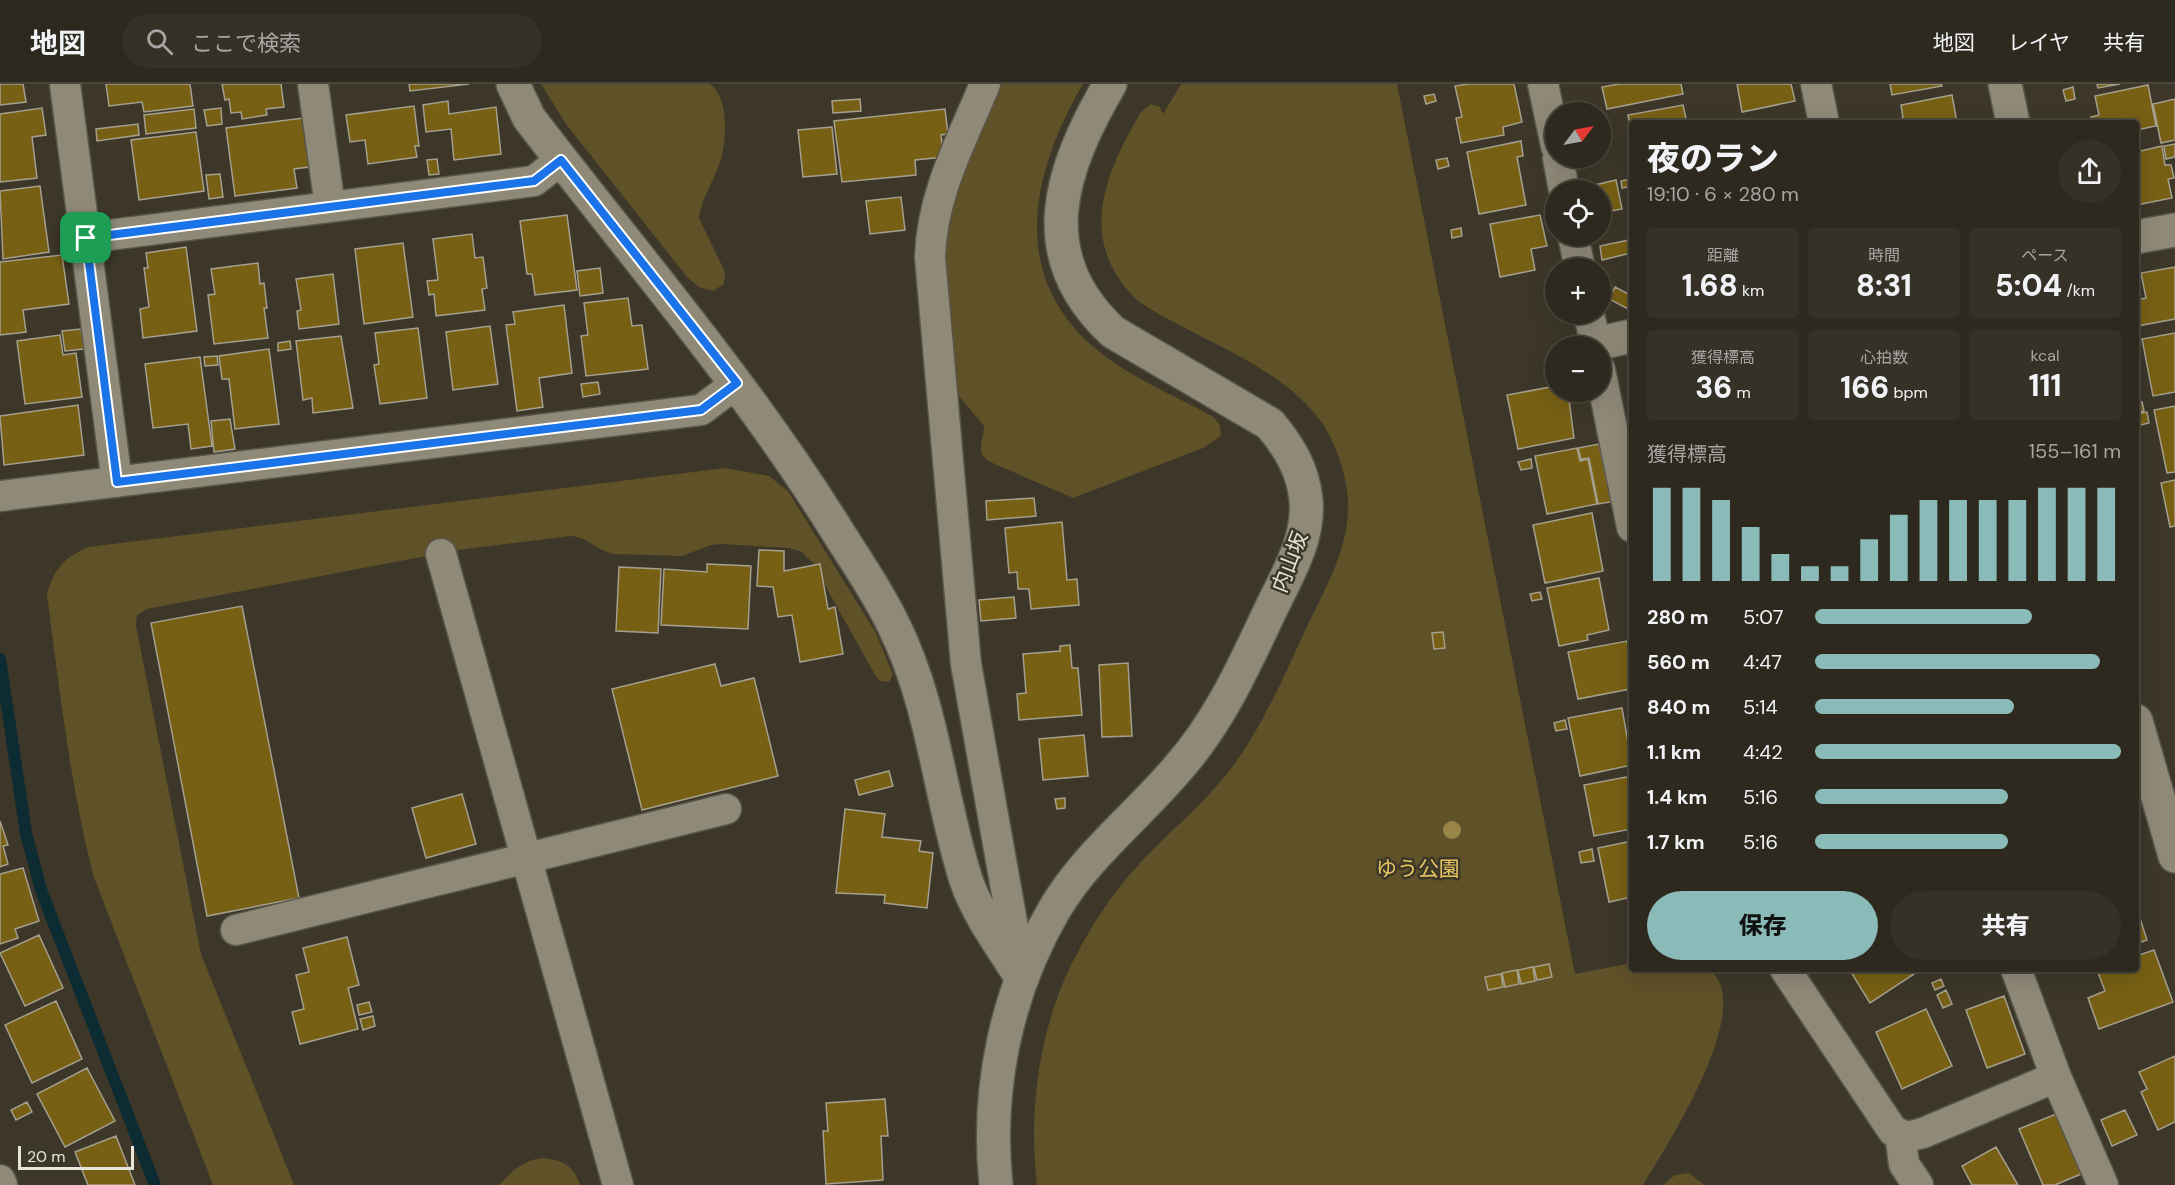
<!DOCTYPE html>
<html lang="ja">
<head>
<meta charset="utf-8">
<style>
  body { margin:0; font-family:"DM Sans","Noto Sans JP",sans-serif; background:#353127; color:#f1f3f6; height:100vh; display:flex; flex-direction:column; font-size:22px; white-space:nowrap }
  * { box-sizing:border-box; margin:0 }
  p { font-size:20px; color:#a7a6a4 }
  .icon { flex:none; width:33px; height:33px; fill:none; stroke:currentColor; stroke-width:2; stroke-linecap:round; stroke-linejoin:round }
  .map { position:relative; flex:1; overflow:hidden }
  .side { position:absolute; left:1629px; top:36px; width:510px; height:852px; display:flex; flex-direction:column; background:#2d291e; border-radius:6px; box-shadow:0 6px 24px #0002,0 0 0 2px #48453c }
  .side>* { flex:none }
  .needle { width:39px; rotate:58deg }
  .tools { position:absolute; left:1545px; top:18px; display:grid; gap:12px }
  .tools a { display:grid; place-items:center; width:66px; height:66px; border-radius:50%; background:#2d291e; box-shadow:0 6px 24px #0002,0 0 0 2px #48453c; font-size:30px }
  .scale { position:absolute; left:18px; bottom:15px; width:116px; box-sizing:border-box; padding-left:6px; border:3px solid #e7e4db; border-top:0; font-size:16px; line-height:21px; white-space:nowrap; color:#e7e4db; -webkit-text-stroke:4px #3c3728; paint-order:stroke }
  .pin { position:absolute; display:grid; place-items:center; width:51px; height:51px; color:#fff; margin:-26px; border-radius:12px; box-shadow:0 3px 9px #0006 }
  .round { display:grid; place-items:center; flex:none; width:63px; height:63px; border-radius:32px; background:#353127 }
  .headline { display:flex; align-items:center; justify-content:space-between; height:102px; padding:0 18px }
  h1 { font-size:33px; font-weight:800; line-height:45px }
  .metrics { display:grid; grid-template-columns:repeat(3,1fr); gap:9px; height:102px; padding:6px 18px }
  .metrics div { display:grid; align-content:center; border-radius:6px; background:#353127; text-align:center }
  .metrics b { font-size:30px; font-weight:800 }
  .metrics small { font-size:16px; font-weight:400 }
  .metrics p { font-size:16px }
  .chart { height:168px; padding:12px 18px }
  .chart p { display:flex; justify-content:space-between }
  .chart svg { width:100%; height:108px; margin-top:6px; stroke:#8bbbb9; stroke-width:6 }
  .button { display:flex; gap:12px; margin-top:auto; padding:12px 18px }
  .button a { flex:1; height:69px; border-radius:36px; background:#8bbbb9; color:#111; font-size:24px; font-weight:800; line-height:69px; text-align:center }
  .button a+a { background:#353127; color:#f1f3f6 }
  ul { padding:0 18px; list-style:none; font-size:20px }
  li { display:grid; grid-template-columns:96px 72px 1fr; align-items:center; height:45px }
  li i { height:15px; border-radius:8px; background:#8bbbb9 }
  header { display:flex; align-items:center; gap:36px; box-sizing:border-box; height:84px; padding:0 30px; background:#2d291e; border-bottom:2px solid #48453c }
  header strong { font-size:28px }
  nav { display:flex; gap:33px; margin-inline-start:auto; font-size:21px }
  .search { width:420px; height:54px; background:#353127; display:flex; align-items:center; gap:15px; box-sizing:border-box; padding:0 21px; border-radius:33px; color:#a7a6a4; font-size:22px }
  .map>svg:first-child { display:block }
  .green { fill:#5f5128 }
  .lines { fill:none; stroke-linecap:round; stroke-linejoin:round }
  .stream { stroke:#0d2b33; stroke-width:12 }
  .building { fill:#776014; stroke:#a59f8e; stroke-width:1.5 }
  .minor-casing { stroke:#5a554a; stroke-width:33 }
  .tertiary-casing { stroke:#5a554a; stroke-width:36 }
  .minor { stroke:#8f8978; stroke-width:30 }
  .tertiary { stroke:#8f8978; stroke-width:33 }
  .tree { fill:#998547 }
  .route-casing { stroke:#fff; stroke-width:12 }
  .route { stroke:#1a73e8; stroke-width:8 }
  .labels { text-anchor:middle; dominant-baseline:central; stroke-width:5; stroke-linejoin:round; paint-order:stroke }
  .street-label { font-size:21px; fill:#e7e4db; stroke:#3c3728 }
  .park-label { font-size:21px; fill:#e5c461; stroke:#3c3728 }
</style>
</head>
<body>
<header>
<strong>地図</strong>
<div class="search"><svg class="icon" aria-label="search" viewBox="0 0 24 24"><circle cx="10" cy="10" r="6"/><path d="M15 15l6 6"/></svg>ここで検索</div>
<nav><a>地図</a><a>レイヤ</a><a>共有</a></nav>
</header>
<div class="map">
<svg width="2175" height="1101" viewBox="0 0 2175 1101">
  <rect width="100%" height="100%" fill="#3c3728"/>
  <path class="green" d="M541,0H710C729,14 726,52 722,72C716,94 702,112 699,134L725,188L724,200L713,207L699,203L687,193L566,40Z
    M1001,0H1083C1032,88 1007,191 1097,266C1130,293 1175,312 1212,332L1220,341L1221,352L1203,364L1073,414L988,377C975,366 984,356 984,342L959,312L956,300C952,252 940,191 946,145C950,104 985,39 1001,0Z
    M1181,0H1397L1575,890L1632,879V885H1708C1760,918 1665,1065 1643,1101H1037C1028,1027 1039,946 1072,879C1089,846 1108,815 1132,788C1164,751 1203,722 1233,682C1262,642 1282,597 1302,553C1322,510 1351,464 1348,415C1346,390 1336,359 1322,339C1278,278 1197,257 1138,217C1076,158 1104,91 1141,28L1151,20L1160,23L1163,30Z
    M725,384L769,392L788,407L876,549L893,591L889,598L880,597L874,589L812,478L802,468L790,464L721,460L711,461L682,472L614,470C598,467 587,453 571,452L458,466L147,525L137,531L136,542L201,870L294,1101H213L93,791C70,698 59,604 47,510C55,483 63,475 88,463Z
    M543,1074C562,1076 574,1081 580,1101H499C512,1087 523,1076 543,1074Z
    M1689,1089L1704,1101H1663L1675,1091Z"/>
  <g class="lines">
    <path class="stream" d="M0,575L26,749L41,806L155,1101"/>
  </g>
  <path class="building" d="M0,0H23L26,18L0,21Z
    M106,0H190L193,22L144,28L142,18L109,22Z
    M222,0H281L284,23L266,25L267,31L242,35L241,28L231,29L229,15L225,16Z
    M409,0H469L410,7Z
    M1468,0H1514L1522,38L1503,43L1504,51L1461,59L1456,34L1462,33L1455,2Z
    M1619,0H1681L1683,10L1607,25L1602,3Z
    M1737,0H1791L1795,17L1742,28Z
    M1890,0H1941L1942,2L1892,11Z
    M2097,0H2120L2098,4Z
    M2148,1L2156,42L2136,46V39H2093L2091,33L2099,31L2095,12Z
    M2073,3L2075,15L2066,17L2063,6Z
    M1434,10L1436,17L1426,20L1424,12Z
    M1952,11L1957,39H1899L1898,35L1903,34L1901,21Z
    M860,15L861,27L833,29L832,17Z
    M2175,15V56L2161,59L2153,20Z
    M448,17L449,30L496,23L501,70L454,76L451,45L426,48L423,21Z
    M1683,21L1687,39H1632V54L1628,31Z
    M414,22L419,62H415L417,73L368,80L365,56L350,58L346,31Z
    M42,24L46,51L32,53L37,94L0,98V30Z
    M221,24L222,40L207,42L204,26Z
    M194,25L196,44L146,50L144,31Z
    M945,25L948,50L941,51L944,73L915,76L916,91L842,98L834,37Z
    M303,34L309,83L294,85L297,104L235,112L226,44Z
    M138,40L139,51L97,57L96,45Z
    M832,43L837,90L803,93L798,46Z
    M196,48L204,107L139,116L131,56Z
    M1521,57L1523,72L1517,73L1526,121L1479,130L1467,68Z
    M2175,60V73L2166,75L2164,62Z
    M2162,62L2165,81H2171L2174,94L2168,95L2172,114L2136,121V68Z
    M1447,74L1449,82L1438,85L1436,76Z
    M437,75L439,90L429,91L427,76Z
    M220,90L223,113L209,115L206,91Z
    M1631,95L1632,102L1622,104L1621,97Z
    M1616,96L1622,125L1600,129V106H1583L1582,104Z
    M40,102L49,168L3,175L0,107Z
    M901,113L905,146L870,150L866,117Z
    M567,131L577,206L535,211L532,190H527L520,137Z
    M1540,131L1547,162L1531,165L1535,186L1500,193L1490,140Z
    M1461,144L1462,152L1452,154L1451,146Z
    M472,150L475,174L483,173L487,204L482,205L485,226L436,232L434,210L429,211L427,197L438,196L433,155Z
    M1629,156L1631,169L1602,176L1600,162Z
    M403,159L413,233L364,240L355,165Z
    M186,163L197,247L143,254L140,225L149,223L144,184H148L146,169Z
    M62,171L69,220L23,226L26,248L0,251V178Z
    M258,179L260,200L264,199L267,224H264L268,254L214,260L208,211L215,210L211,185Z
    M2175,183V235L2137,242L2136,216L2146,214L2141,189Z
    M600,184L603,209L580,212L577,187Z
    M333,190L339,240L299,245L297,227L301,226L296,195Z
    M1615,203L1632,212V227L1609,215Z
    M628,214L632,242L642,241L648,285L586,292L581,252L588,251L584,219Z
    M564,221L572,289L539,294L543,323L517,327L506,241L515,240L513,228Z
    M490,242L498,300L453,306L446,248Z
    M418,244L427,314L380,320L374,281L379,280L375,249Z
    M81,245L84,265L65,267L62,247Z
    M2175,249V308L2153,312L2142,255Z
    M60,251L63,271L76,269L82,313L25,320L17,257Z
    M341,252L353,324L313,329L312,314L303,316L296,257Z
    M290,257L291,265L278,267V259Z
    M269,265L279,340L235,345L229,295H222L219,272Z
    M217,272L218,281L205,282L204,273Z
    M200,273L212,362L191,365L188,340L153,344L145,280Z
    M598,298L600,310L583,313L581,300Z
    M1556,302V308H1568L1574,354L1518,365L1507,311Z
    M2142,318L2144,327L2136,329V319Z
    M78,321L84,371L4,381L0,332Z
    M2175,322V388L2167,389L2154,326Z
    M2147,328L2149,339L2136,342V330Z
    M230,335L235,365L214,368L211,337Z
    M1599,360L1611,418L1598,420L1589,374L1581,375L1578,364Z
    M1577,364L1580,377L1588,375L1597,420L1547,430L1535,372Z
    M1531,375L1532,384L1521,386L1518,378Z
    M2175,396V442L2170,443L2161,399Z
    M1034,414L1036,432L987,436L986,417Z
    M1592,429L1603,487L1545,499L1533,441Z
    M1062,438L1067,496L1077,495L1079,521L1031,525L1029,505H1018L1017,488L1009,489L1005,444Z
    M759,466L784,467V487L820,480L828,525L835,523L843,570L800,578L792,531L778,533L773,503L757,502Z
    M707,480L751,482L748,545L661,541L664,485L707,488Z
    M619,483L661,485L658,549L616,547Z
    M1599,494L1609,546L1587,551L1588,556L1559,562L1547,504Z
    M1540,508L1542,515L1532,517L1530,510Z
    M1014,513L1016,534L981,537L979,516Z
    M242,522L299,814L207,832L151,539Z
    M1443,548L1445,564L1434,565L1432,549Z
    M1627,557L1632,580L1630,605L1578,615L1568,568Z
    M1070,561L1072,584H1078L1082,631L1019,636L1017,610L1026,609L1023,570L1060,567V562Z
    M1128,579L1132,652L1102,653L1099,581Z
    M715,580L721,602L754,594L778,692L642,726L612,605Z
    M1622,624L1632,681L1580,692L1568,634Z
    M1565,636L1567,645L1556,647L1554,639Z
    M1084,651L1088,692L1043,696L1039,655Z
    M889,687L893,702L859,711L855,696Z
    M1632,692V745L1594,752L1584,701Z
    M462,710L476,760L426,774L412,724Z
    M1065,714V724L1057,725L1055,715Z
    M845,725L885,730L882,753L921,757L919,767L933,769L927,824L884,819L885,811L836,809Z
    M0,737L8,761L3,762L8,780L0,783Z
    M1632,757V813L1609,818L1598,764Z
    M1592,765L1594,777L1581,779L1579,768Z
    M23,784L39,837L15,845L18,854L0,860V790Z
    M2136,822L2147,856L2136,860Z
    M39,851L63,904L25,922L0,869Z
    M347,853L359,901L348,904L358,945L300,960L292,928L304,925L296,891L309,888L303,864Z
    M2154,866L2173,918L2099,945L2088,914L2105,907L2097,886L2136,885V872Z
    M1549,880L1552,893L1537,896L1534,883Z
    M1533,883L1535,897L1521,900L1518,886Z
    M1849,885H1910L1914,890L1870,919Z
    M1517,886L1519,900L1505,903L1502,889Z
    M1501,890L1503,903L1488,906L1485,893Z
    M1941,895L1944,902L1935,906L1932,899Z
    M1946,906L1952,920L1943,924L1937,911Z
    M2004,912L2025,970L1987,984L1966,926Z
    M56,917L82,975L32,999L5,941Z
    M369,918L372,928L359,931L357,921Z
    M1926,925L1952,982L1902,1005L1876,948Z
    M373,932L375,942L363,946L360,935Z
    M2175,972V1038L2158,1046L2141,1008L2147,1005L2139,988Z
    M87,984L115,1037L65,1063L37,1010Z
    M885,1015L888,1052H881L883,1096L826,1100L823,1047H828L826,1019Z
    M27,1018L32,1028L16,1036L11,1026Z
    M2125,1026L2137,1051L2112,1062L2101,1036Z
    M2056,1030L2081,1090L2055,1101H2043L2019,1045Z
    M116,1052L135,1101H88L75,1068Z
    M1996,1063L2018,1101H1972L1962,1082Z"/>
  <g class="lines">
    <defs>
      <path id="minor" d="M65,0L117,398
        M313,0L330,123
        M985,0C961,58 932,110 930,173L966,580L1022,894
        M1543,0L1556,62
        M1816,0L1824,39
        M1558,74L1564,106
        M1573,152L1580,184
        M86,154L534,97L561,76
        M1589,230L1596,262
        M1600,286L1632,443
        M0,412L701,326L737,299
        M441,470L618,1101
        M236,846L726,725
        M1785,885L1893,1047L1907,1053L1923,1049L2056,993
        M2016,885L2056,993L2103,1101
        M1900,1050L1904,1080L1918,1101
        M0,1096L2,1101"/>
      <path id="tertiary" d="M513,0L529,34L546,56C645,184 750,307 836,445C856,477 878,508 894,542C934,623 939,711 966,796C978,831 1002,863 1022,894
        M2005,0L2013,39
        M2136,153L2175,146
        M1595,260L1632,252
        M2136,637L2175,772
        M996,1101C986,1006 1006,909 1054,826C1088,769 1137,733 1179,683C1220,636 1244,582 1270,527C1286,493 1310,455 1306,416C1303,385 1289,363 1270,340L1113,248C1030,171 1060,86 1110,0"/>
    </defs>
    <use href="#minor" class="minor-casing"/>
    <use href="#tertiary" class="tertiary-casing"/>
    <use href="#minor" class="minor"/>
    <use href="#tertiary" class="tertiary"/>
  </g>
  <circle class="tree" cx="1452" cy="746" r="9"/>
  <g class="lines">
    <defs>
      <path id="route" d="M561,76L737,299L701,326L117,398L86,154L534,97Z"/>
    </defs>
    <use href="#route" class="route-casing"/>
    <use href="#route" class="route"/>
  </g>
  <g class="labels">
    <g class="street-label">
      <text transform="translate(1290 478) rotate(-69)">内山坂</text>
    </g>
    <g class="park-label">
      <text x="1418" y="785">ゆう公園</text>
    </g>
  </g>
</svg>
<div class="tools">
<a><svg class="needle" viewBox="-14 -14 28 28"><path d="M0-13l5 13h-10z" fill="#e53935"/><path d="M0 13l5-13h-10z" fill="#a7a6a4"/></svg></a>
<a><svg class="icon" aria-label="locate" viewBox="0 0 24 24"><circle cx="12" cy="12" r="6"/><path d="M12 2v4M12 18v4M2 12h4M18 12h4"/></svg></a>
<a>+</a>
<a>−</a>
</div>
<div class="scale">20 m</div>
<div class="pin" style="left:86px;top:154px;background:#1e9e55"><svg class="icon" aria-label="arrive" viewBox="0 0 24 24"><path d="M6 21V4h12l-3 4 3 4H6"/></svg></div>
<section class="side">
<div class="headline"><div><h1>夜のラン</h1><p>19:10 · 6 × 280 m</p></div><a class="round"><svg class="icon" aria-label="share" viewBox="0 0 24 24"><path d="M12 15V3M7 8l5-5 5 5M5 13v7h14v-7"/></svg></a></div>
<div class="metrics">
<div><p>距離</p><b>1.68<small> km</small></b></div>
<div><p>時間</p><b>8:31</b></div>
<div><p>ペース</p><b>5:04<small> /km</small></b></div>
</div>
<div class="metrics">
<div><p>獲得標高</p><b>36<small> m</small></b></div>
<div><p>心拍数</p><b>166<small> bpm</small></b></div>
<div><p>kcal</p><b>111</b></div>
</div>
<div class="chart"><p><span>獲得標高</span>155–161 m</p>
<svg viewBox="0 0 160 44" preserveAspectRatio="none"><path d="M5 44V6M15 44V6M25 44V11M35 44V22M45 44V33M55 44V38M65 44V38M75 44V27M85 44V17M95 44V11M105 44V11M115 44V11M125 44V11M135 44V6M145 44V6M155 44V6"/></svg>
</div>
<ul>
<li><b>280 m</b>5:07<i style="width:71%"></i></li>
<li><b>560 m</b>4:47<i style="width:93%"></i></li>
<li><b>840 m</b>5:14<i style="width:65%"></i></li>
<li><b>1.1 km</b>4:42<i style="width:100%"></i></li>
<li><b>1.4 km</b>5:16<i style="width:63%"></i></li>
<li><b>1.7 km</b>5:16<i style="width:63%"></i></li>
</ul>
<div class="button"><a>保存</a><a>共有</a></div>
</section>
</div>
</body>
</html>
